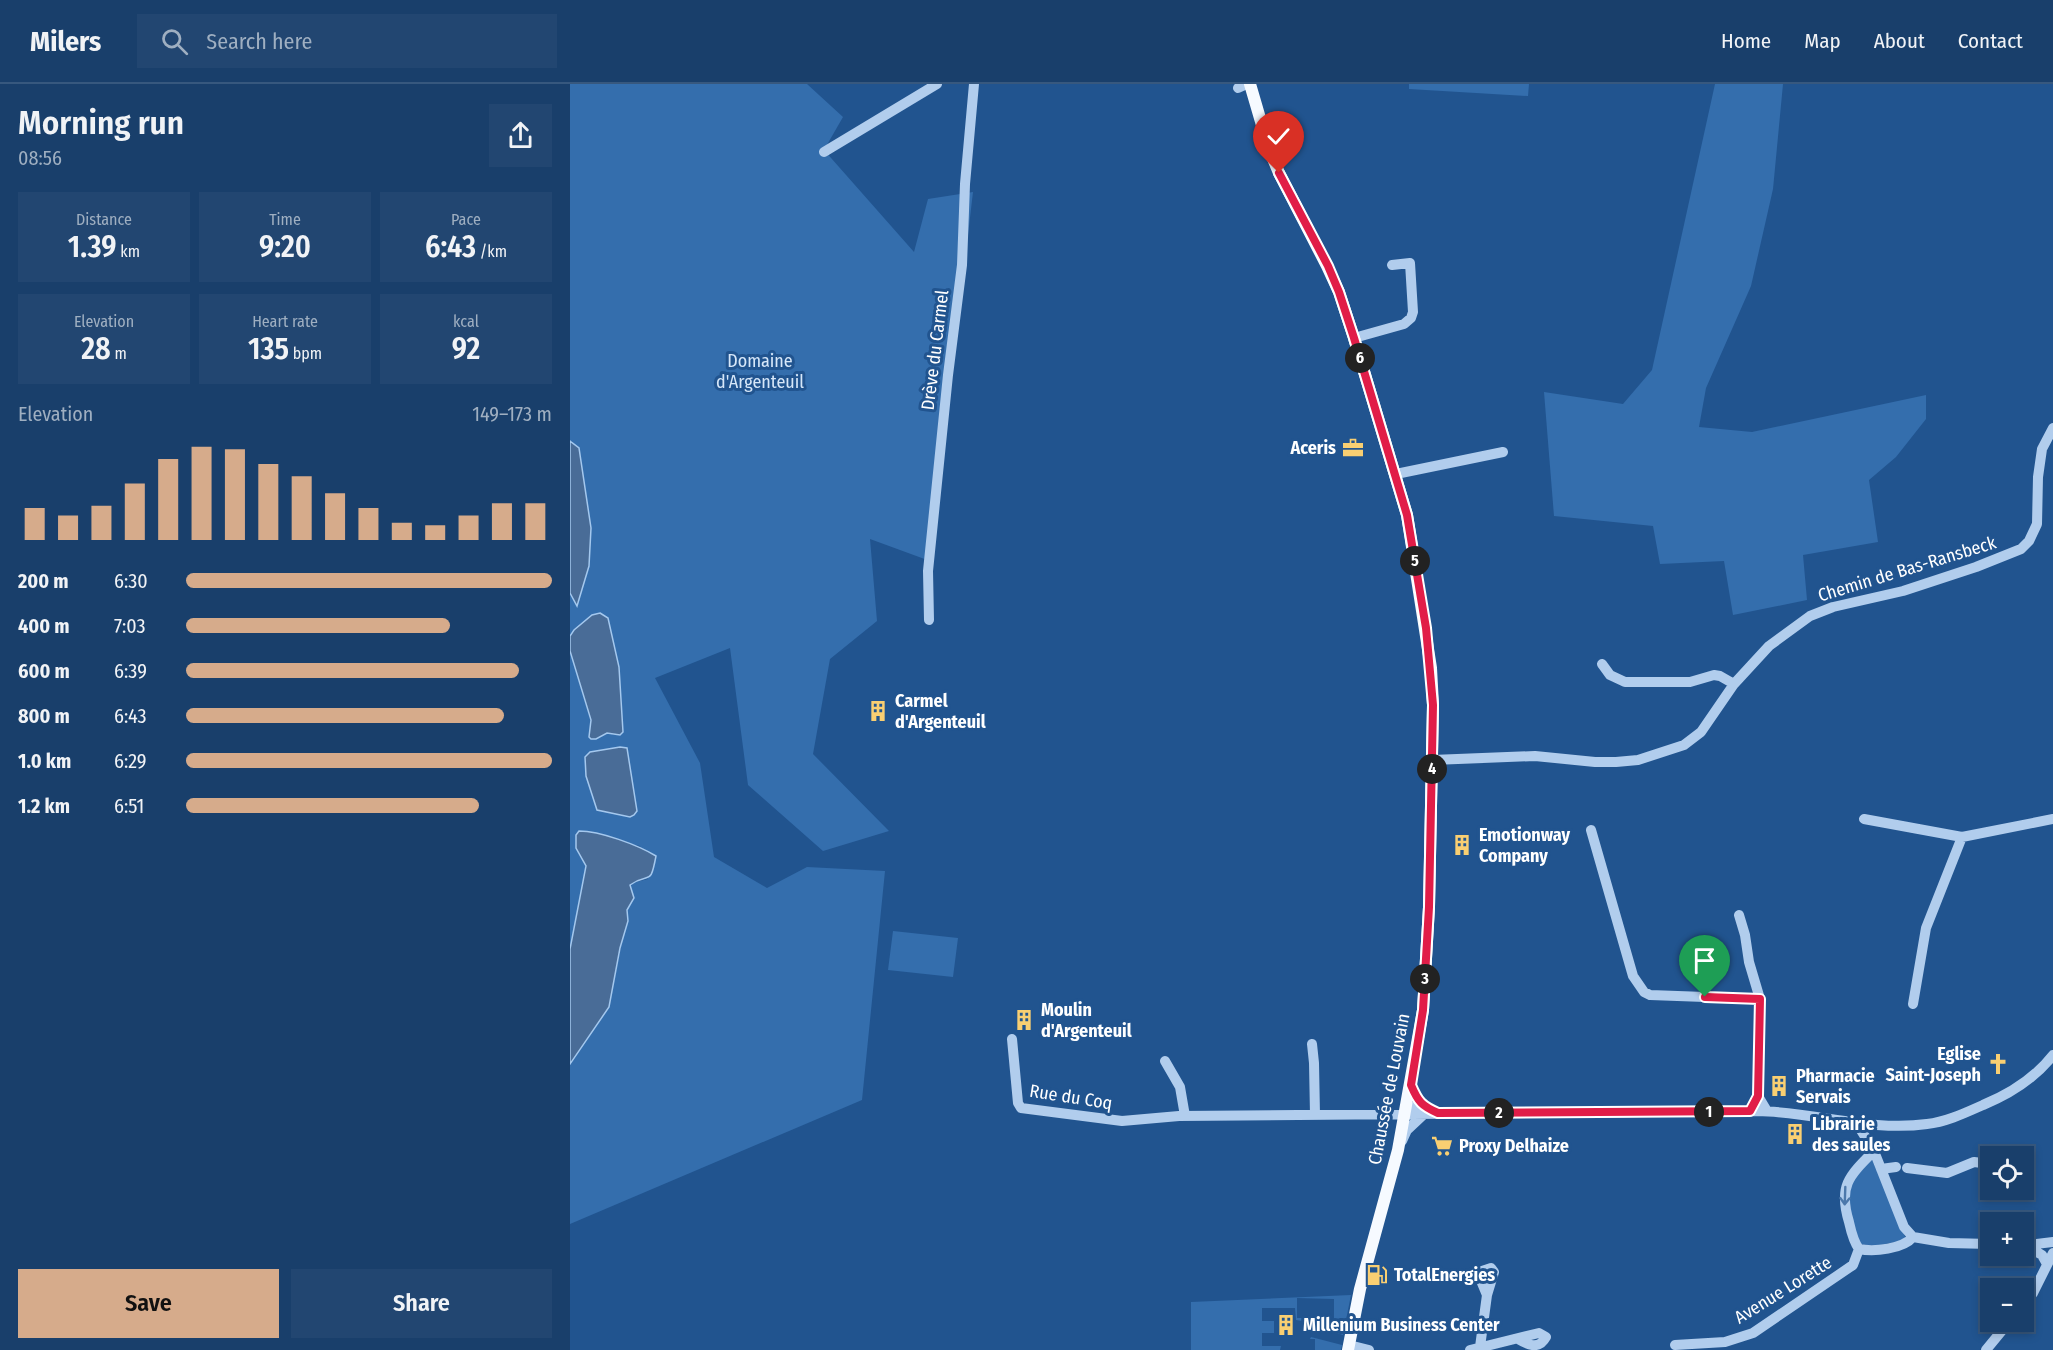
<!DOCTYPE html>
<html lang="en">
<head>
<meta charset="utf-8">
<style>
  body { margin:0; font-family:"Fira Sans Condensed",sans-serif; background:#224671; color:#f1f3f6; height:100vh; display:flex; flex-direction:column; font-size:22px; white-space:nowrap }
  * { box-sizing:border-box; margin:0 }
  p { font-size:20px; color:#9fafc1 }
  .icon { flex:none; width:33px; height:33px; fill:none; stroke:currentColor; stroke-width:2; stroke-linecap:round; stroke-linejoin:round }
  .map { position:relative; flex:1; overflow:hidden }
  .drawer { display:flex; flex-direction:column; background:#193f6b; width:570px }
  .drawer>* { flex:none }
  .buttons { position:absolute; left:1410px; top:1062px; display:grid; gap:12px }
  .buttons a { display:grid; place-items:center; width:54px; height:54px; border-radius:0px; background:#193f6b; box-shadow:0 3px 9px #0003,0 0 0 2px #37587e; font-size:30px }
  .pin { position:absolute; display:grid; place-items:center; width:51px; height:51px; color:#fff; margin:-62px -26px; border-radius:50% 50% 50% 0; rotate:-45deg; box-shadow:0 0 6px #0007 }
  .pin .icon { rotate:45deg }
  .km { position:absolute; width:30px; height:30px; margin:-15px; border-radius:50%; background:#222; color:#fff; font-size:16px; line-height:30px; text-align:center }
  .round { display:grid; place-items:center; flex:none; width:63px; height:63px; border-radius:0px; background:#224671 }
  .headline { display:flex; align-items:center; justify-content:space-between; height:102px; padding:0 18px }
  h1 { font-size:33px; font-weight:600; line-height:45px }
  .figures { display:grid; grid-template-columns:repeat(3,1fr); gap:9px; height:102px; padding:6px 18px }
  .figures div { display:grid; align-content:center; border-radius:0px; background:#224671; text-align:center }
  .figures b { font-size:30px; font-weight:600 }
  .figures small { font-size:16px; font-weight:400 }
  .figures p { font-size:16px }
  .chart { height:168px; padding:12px 18px }
  .chart p { display:flex; justify-content:space-between }
  .chart svg { width:100%; height:108px; margin-top:6px; stroke:#d6ab8b; stroke-width:6 }
  .action { display:flex; gap:12px; margin-top:auto; padding:12px 18px }
  .action a { flex:1; height:69px; border-radius:0px; background:#d6ab8b; color:#111; font-size:24px; font-weight:600; line-height:69px; text-align:center }
  .action a+a { background:#224671; color:#f1f3f6 }
  ul { padding:0 18px; list-style:none; font-size:20px }
  li { display:grid; grid-template-columns:96px 72px 1fr; align-items:center; height:45px }
  li i { height:15px; border-radius:8px; background:#d6ab8b }
  header { display:flex; align-items:center; gap:36px; box-sizing:border-box; height:84px; padding:0 30px; background:#193f6b; border-bottom:2px solid #37587e }
  header strong { font-size:28px }
  nav { display:flex; gap:33px; margin-inline-start:auto; font-size:21px }
  .search { width:420px; height:54px; background:#224671; display:flex; align-items:center; gap:15px; box-sizing:border-box; padding:0 21px; border-radius:0px; color:#9fafc1; font-size:22px }
  main { display:flex; flex:1; min-height:0 }
  .map>svg:first-child { display:block }
  .green { fill:#346ead }
  .water { fill:#496c97; stroke:#a4c8ee; stroke-width:1.5 }
  .lines { fill:none; stroke-linecap:round; stroke-linejoin:round }
  .minor { stroke:#b1cded; stroke-width:10 }
  .major { stroke:#f6faff; stroke-width:12 }
  .oneway { stroke:#4c78ab }
  .route-casing { stroke:#fff; stroke-width:12 }
  .route { stroke:#e11d48; stroke-width:8 }
  .labels { text-anchor:middle; dominant-baseline:central; stroke-width:6; stroke-linejoin:round; paint-order:stroke }
  .street-label { font-size:18px; fill:#fff; stroke:#21548f }
  .park-label { font-size:18px; fill:#d6e7f9; stroke:#21548f }
  .poi-label { font-size:18px; font-weight:bold; fill:#fff; stroke:#21548f; text-anchor:start }
</style>
</head>
<body>
<header>
<strong>Milers</strong>
<div class="search"><svg class="icon" aria-label="search" viewBox="0 0 24 24"><circle cx="10" cy="10" r="6"/><path d="M15 15l6 6"/></svg>Search here</div>
<nav><a>Home</a><a>Map</a><a>About</a><a>Contact</a></nav>
</header>
<main>
<section class="drawer">
<div class="headline"><div><h1>Morning run</h1><p>08:56</p></div><a class="round"><svg class="icon" aria-label="share" viewBox="0 0 24 24"><path d="M12 15V3M7 8l5-5 5 5M5 13v7h14v-7"/></svg></a></div>
<div class="figures">
<div><p>Distance</p><b>1.39<small> km</small></b></div>
<div><p>Time</p><b>9:20</b></div>
<div><p>Pace</p><b>6:43<small> /km</small></b></div>
</div>
<div class="figures">
<div><p>Elevation</p><b>28<small> m</small></b></div>
<div><p>Heart rate</p><b>135<small> bpm</small></b></div>
<div><p>kcal</p><b>92</b></div>
</div>
<div class="chart"><p><span>Elevation</span>149–173 m</p>
<svg viewBox="0 0 160 44" preserveAspectRatio="none"><path d="M5 44V31M15 44V34M25 44V30M35 44V21M45 44V11M55 44V6M65 44V7M75 44V13M85 44V18M95 44V25M105 44V31M115 44V37M125 44V38M135 44V34M145 44V29M155 44V29"/></svg>
</div>
<ul>
<li><b>200 m</b>6:30<i style="width:100%"></i></li>
<li><b>400 m</b>7:03<i style="width:72%"></i></li>
<li><b>600 m</b>6:39<i style="width:91%"></i></li>
<li><b>800 m</b>6:43<i style="width:87%"></i></li>
<li><b>1.0 km</b>6:29<i style="width:100%"></i></li>
<li><b>1.2 km</b>6:51<i style="width:80%"></i></li>
</ul>
<div class="action"><a>Save</a><a>Share</a></div>
</section>
<div class="map">
<svg width="1483" height="1266" viewBox="0 0 1483 1266">
  <rect width="100%" height="100%" fill="#21548f"/>
  <path class="green" d="M0,0H237L273,33L254,66L344,168L358,115L403,108L360,477L300,455L307,537L260,575L243,670L319,747L253,767L178,701L160,564L85,594L130,679L144,773L197,804L237,783L315,787L292,1016L0,1140V980L39,923L54,847L57,826L63,810L60,801L62,799L78,795L70,762L51,758H6V764L16,782L0,865V567L26,655L37,649L46,651L22,531L4,546L0,552V509L7,521L19,482L2,357H0Z
    M839,0H959L958,12L839,5Z
    M1145,0H1213L1203,105L1181,202L1136,304L1129,343L1182,348L1356,311V335L1326,373L1299,396L1308,458L1233,471L1237,516L1163,531L1154,477L1090,480L1083,442L984,432L974,308L1053,320L1082,286Z
    M323,847L388,854L383,893L318,886Z
    M1302,1073L1335,1153V1156L1305,1162L1290,1160L1276,1119L1278,1100Z
    M781,1211L773,1251L758,1246V1244L764,1243V1215L727,1214V1234H732V1237L726,1236L725,1224H692V1237H704V1249H692V1262H711L710,1266H621V1218Z
    M741,1253L772,1261L771,1266H745V1255H740Z"/>
  <path class="water" d="M0,357L9,364L21,444L19,482L7,522L0,509Z
    M30,529L38,534L49,583L53,648L50,651L37,649L26,655H21L19,653L21,636L0,567V552L4,546L22,531Z
    M50,663L57,664L67,727L64,731L60,733L27,726L16,692L15,673L20,668Z
    M9,747C30,747 68,761 86,772C80,804 80,787 60,801L64,814L57,826L58,837L50,864L39,923L0,980V865L16,782L6,764V751Z"/>
  <g class="lines">
    <path class="minor" d="M668,4L677,0
      M254,68L367,0
      M784,254L834,240L841,234L843,228L840,179L822,181
      M826,390L933,368
      M359,536L358,487L378,291L392,181L395,100L404,0
      M1032,580L1040,591L1055,598H1120L1144,591L1150,592L1164,600
      M862,676L965,672L1025,678H1046L1068,676L1114,661L1131,648L1164,600L1199,562L1240,532L1263,523L1333,507L1406,483L1451,465L1459,457L1467,440L1468,393L1472,365L1483,344
      M1294,735L1392,753L1483,735
      M1021,746L1063,892L1074,908L1080,911L1190,915
      M1169,831L1175,851L1179,878L1190,915L1188,1012L1197,1027
      M1343,920L1356,844L1392,753
      M442,955L448,1019L451,1024L552,1037L609,1032L1188,1027C1245,1028 1301,1048 1357,1040C1376,1038 1395,1029 1413,1021C1440,1010 1465,994 1483,971
      M742,960L744,979L745,1031
      M595,977L610,1003L615,1032
      M835,1030C845,1017 854,1023 866,1028
      M1286,1038L1304,1067L1334,1143L1343,1153
      M832,1057L837,1046L853,1031
      M1337,1084L1377,1089L1404,1078L1420,1080
      M1311,1085L1326,1083
      M1343,1153L1379,1159L1420,1160
      M1455,1161L1472,1171L1477,1180
      M1457,1161L1483,1158
      M1289,1165C1283,1157 1281,1147 1279,1138C1268,1102 1279,1092 1304,1067
      M1289,1165C1304,1168 1333,1165 1343,1153
      M1454,1221L1463,1209L1483,1169
      M779,1261L799,1266
      M1105,1261L1155,1258L1183,1249L1283,1181L1289,1165
      M910,1263L917,1211L912,1199V1187L921,1184L924,1188L917,1211
      M900,1266L969,1249L976,1253C969,1266 958,1261 948,1255
      M1416,1266L1439,1238"/>
    <path class="major" d="M680,0L699,65L709,89L757,182L769,208L784,254L837,431L861,584L863,621L859,823L853,926L828,1066L790,1205L778,1266"/>
  </g>
  <defs><path id="oneway-shaft" d="M-6 0H5M1.5-3L5.5 0L1.5 3" fill="none" stroke-width="1.6" stroke-linecap="round" stroke-linejoin="round" transform="scale(1.5)"/></defs>
  <use class="oneway" href="#oneway-shaft" transform="translate(1275 1112) rotate(92)"/>
  <g class="lines">
    <defs>
      <path id="route" d="M709,89L758,182L769,208L784,254L837,431L856,544L863,621L859,823L853,926L841,1001C848,1018 852,1022 868,1029L1180,1027L1188,1012L1190,915L1135,913"/>
    </defs>
    <use href="#route" class="route-casing"/>
    <use href="#route" class="route"/>
  </g>
  <defs>
    <symbol id="office-bare" viewBox="-9 -9 18 18"><path d="M-6-3h4V-5.5h4V-3h4V5H-6ZM-1-4.5V-3h2v-1.5ZM-6 0V1H6V0Z" fill="#f9cf72" stroke="#21548f" stroke-width="2.5" paint-order="stroke"/></symbol>
    <symbol id="building-bare" viewBox="-9 -9 18 18"><path d="M-4-6H4V6H1V3H-1V6H-4ZM-2.5-4.3h1.7v1.8h-1.7ZM.8-4.3h1.7v1.8H.8ZM-2.5-1h1.7V.8h-1.7ZM.8-1h1.7V.8H.8Z" fill="#f9cf72" stroke="#21548f" stroke-width="2.5" paint-order="stroke"/></symbol>
    <symbol id="church-bare" viewBox="-9 -9 18 18"><path d="M-1.2-6h2.4v3.5h3.3v2.4h-3.3V6h-2.4V-.1h-3.3v-2.4h3.3Z" fill="#f9cf72" stroke="#21548f" stroke-width="2.5" paint-order="stroke"/></symbol>
    <symbol id="supermarket-bare" viewBox="-9 -9 18 18"><path d="M-6-5.5h2.5l.6 2H6L4.5 2H-2.5L-4.4-4H-6ZM-1.5 3.2a1.3 1.3 0 1 0 .1 0ZM3 3.2a1.3 1.3 0 1 0 .1 0Z" fill="#f9cf72" stroke="#21548f" stroke-width="2.5" paint-order="stroke"/></symbol>
    <symbol id="fuel-bare" viewBox="-9 -9 18 18"><path d="M-5.5-6h7V0h2V4h1.3V-2.5L3-4.5l.8-.8L6-3V5H2.5V1h-1V6h-7ZM-4.2-4.7v3.2H.2V-4.7Z" fill="#f9cf72" stroke="#21548f" stroke-width="2.5" paint-order="stroke"/></symbol>
  </defs>
  <g fill-rule="evenodd">
    <use href="#office-bare" x="768" y="349" width="30" height="30"/>
    <use href="#building-bare" x="293" y="612" width="30" height="30"/>
    <use href="#building-bare" x="877" y="746" width="30" height="30"/>
    <use href="#building-bare" x="439" y="921" width="30" height="30"/>
    <use href="#church-bare" x="1413" y="965" width="30" height="30"/>
    <use href="#building-bare" x="1194" y="987" width="30" height="30"/>
    <use href="#building-bare" x="1210" y="1035" width="30" height="30"/>
    <use href="#supermarket-bare" x="857" y="1047" width="30" height="30"/>
    <use href="#fuel-bare" x="792" y="1176" width="30" height="30"/>
    <use href="#building-bare" x="701" y="1226" width="30" height="30"/>
  </g>
  <g class="labels">
    <g class="street-label">
      <text transform="translate(365 266) rotate(-83)">Drève du Carmel</text>
      <text transform="translate(1337 485) rotate(-17)">Chemin de Bas-Ransbeck</text>
      <text transform="translate(819 1005) rotate(-79)">Chaussée de Louvain</text>
      <text transform="translate(501 1013) rotate(9)">Rue du Coq</text>
      <text transform="translate(1213 1206) rotate(-32)">Avenue Lorette</text>
    </g>
    <g class="park-label">
      <text x="190" y="277">Domaine<tspan x="190" dy="21">d'Argenteuil</tspan></text>
    </g>
    <g class="poi-label">
      <text x="766" y="364" text-anchor="end">Aceris</text>
      <text x="325" y="617">Carmel<tspan x="325" dy="21">d'Argenteuil</tspan></text>
      <text x="909" y="751">Emotionway<tspan x="909" dy="21">Company</tspan></text>
      <text x="471" y="926">Moulin<tspan x="471" dy="21">d'Argenteuil</tspan></text>
      <text x="1411" y="970" text-anchor="end">Eglise<tspan x="1411" dy="21">Saint-Joseph</tspan></text>
      <text x="1226" y="992">Pharmacie<tspan x="1226" dy="21">Servais</tspan></text>
      <text x="1242" y="1040">Librairie<tspan x="1242" dy="21">des saules</tspan></text>
      <text x="889" y="1062">Proxy Delhaize</text>
      <text x="824" y="1191">TotalEnergies</text>
      <text x="733" y="1241">Millenium Business Center</text>
    </g>
  </g>
</svg>
<div class="buttons">
<a><svg class="icon" aria-label="locate" viewBox="0 0 24 24"><circle cx="12" cy="12" r="6"/><path d="M12 2v4M12 18v4M2 12h4M18 12h4"/></svg></a>
<a>+</a>
<a>−</a>
</div>
<div class="pin" style="left:1135px;top:913px;background:#1e9e55"><svg class="icon" aria-label="arrive" viewBox="0 0 24 24"><path d="M6 21V4h12l-3 4 3 4H6"/></svg></div>
<div class="pin" style="left:709px;top:89px;background:#d93025"><svg class="icon" aria-label="check" viewBox="0 0 24 24"><path d="M5 12l5 5 9-10"/></svg></div>
<b class="km" style="left:1139px;top:1028px">1</b>
<b class="km" style="left:929px;top:1029px">2</b>
<b class="km" style="left:855px;top:895px">3</b>
<b class="km" style="left:862px;top:685px">4</b>
<b class="km" style="left:845px;top:477px">5</b>
<b class="km" style="left:790px;top:274px">6</b>
</div>
</main>
</body>
</html>
